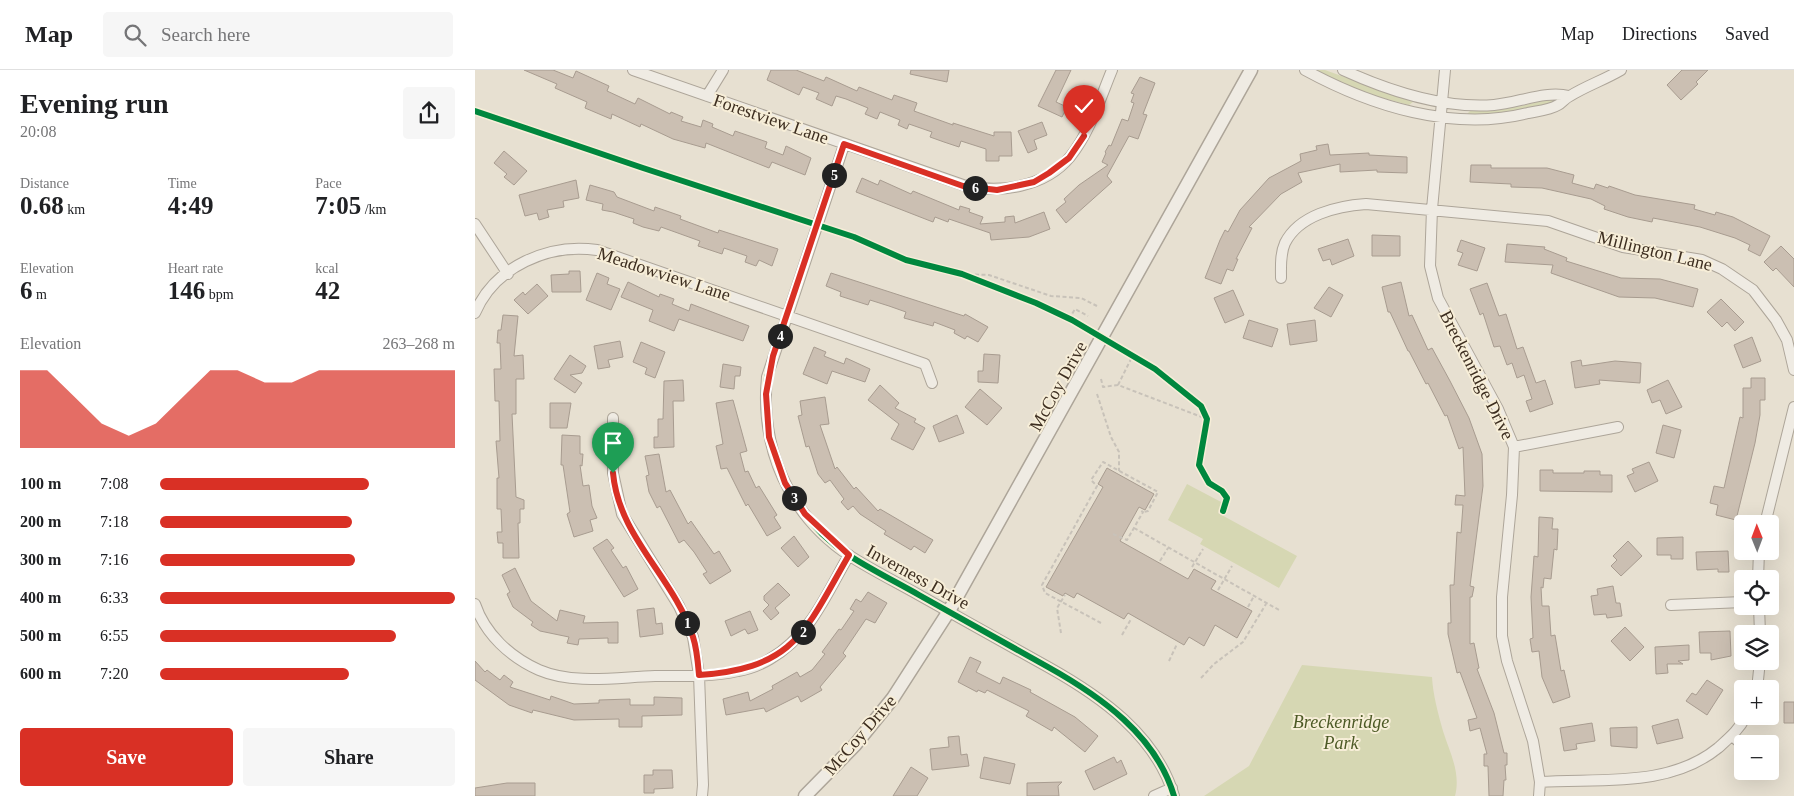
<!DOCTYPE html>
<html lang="en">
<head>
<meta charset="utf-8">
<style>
  body { margin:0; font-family:Georgia,serif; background:#f6f6f6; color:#202124; height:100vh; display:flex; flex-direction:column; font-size:19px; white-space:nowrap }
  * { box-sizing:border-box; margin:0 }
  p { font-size:16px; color:#757577 }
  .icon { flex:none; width:28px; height:28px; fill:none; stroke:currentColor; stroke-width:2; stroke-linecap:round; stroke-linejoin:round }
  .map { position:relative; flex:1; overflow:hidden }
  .sheet { display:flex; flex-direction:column; background:#fff; width:475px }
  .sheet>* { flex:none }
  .needle { width:32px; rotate:359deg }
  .fabs { position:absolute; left:1259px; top:445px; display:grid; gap:10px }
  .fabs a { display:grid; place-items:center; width:45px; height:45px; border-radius:5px; background:#fff; box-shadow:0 5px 20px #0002; font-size:25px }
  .pin { position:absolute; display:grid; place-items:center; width:42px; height:42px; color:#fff; margin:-51px -21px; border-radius:50% 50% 50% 0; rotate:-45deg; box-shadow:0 0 5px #0007 }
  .pin .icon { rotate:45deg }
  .km { position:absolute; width:25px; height:25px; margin:-12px; border-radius:50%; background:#222; color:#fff; font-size:14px; line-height:25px; text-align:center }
  .round { display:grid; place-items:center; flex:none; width:52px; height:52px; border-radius:5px; background:#f6f6f6 }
  .overview { display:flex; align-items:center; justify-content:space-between; height:85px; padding:0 20px }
  h1 { font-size:28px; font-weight:700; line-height:38px }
  .figures { display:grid; grid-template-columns:repeat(3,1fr); gap:8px; height:85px; padding:5px 20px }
  .figures div { display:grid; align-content:center }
  .figures b { font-size:25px; font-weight:700 }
  .figures small { font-size:14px; font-weight:400 }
  .figures p { font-size:14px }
  .chart { height:140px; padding:10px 20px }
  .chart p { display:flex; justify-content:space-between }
  .chart svg { width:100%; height:90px; margin-top:5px; fill:#d93025; opacity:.7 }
  .action { display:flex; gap:10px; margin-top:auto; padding:10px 20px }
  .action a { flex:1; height:58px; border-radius:5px; background:#d93025; color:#fff; font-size:20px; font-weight:700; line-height:58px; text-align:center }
  .action a+a { background:#f6f6f6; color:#202124 }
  ul { padding:0 20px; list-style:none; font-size:16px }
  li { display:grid; grid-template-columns:80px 60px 1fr; align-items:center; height:38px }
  li i { height:12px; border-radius:6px; background:#d93025 }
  header { display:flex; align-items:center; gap:30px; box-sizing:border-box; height:70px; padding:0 25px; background:#fff; border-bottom:1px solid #e0e0e0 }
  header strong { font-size:24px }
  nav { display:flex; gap:28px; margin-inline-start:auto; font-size:18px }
  .search { width:350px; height:45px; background:#f6f6f6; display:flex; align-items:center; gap:12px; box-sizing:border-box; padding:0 18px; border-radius:5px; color:#757577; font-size:19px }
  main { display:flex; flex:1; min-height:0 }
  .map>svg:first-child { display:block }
  .green { fill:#d6d7b3 }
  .building { fill:#cbbfb2; stroke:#a89c90 }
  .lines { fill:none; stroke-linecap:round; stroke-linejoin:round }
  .minor-casing { stroke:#ada599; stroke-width:12 }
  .tertiary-casing { stroke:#ada599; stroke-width:15 }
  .path { stroke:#c8c2b9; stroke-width:2; stroke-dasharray:4 2.5; stroke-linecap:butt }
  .minor { stroke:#efebe3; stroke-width:10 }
  .tertiary { stroke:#efebe3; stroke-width:12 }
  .cycleway-casing { stroke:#f7eed8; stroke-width:9 }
  .cycleway { stroke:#00873e; stroke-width:6 }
  .route-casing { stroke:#fff; stroke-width:10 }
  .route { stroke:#d93025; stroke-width:6 }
  .labels { text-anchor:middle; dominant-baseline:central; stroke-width:4; stroke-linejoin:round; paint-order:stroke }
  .street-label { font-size:18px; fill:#3d2e20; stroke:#f7eed8 }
  .park-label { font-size:18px; font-style:italic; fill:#4d5a26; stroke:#f7eed8 }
</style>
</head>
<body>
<header>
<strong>Map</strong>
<div class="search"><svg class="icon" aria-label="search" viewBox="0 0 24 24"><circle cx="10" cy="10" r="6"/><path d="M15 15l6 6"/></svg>Search here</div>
<nav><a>Map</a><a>Directions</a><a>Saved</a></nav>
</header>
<main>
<section class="sheet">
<div class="overview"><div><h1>Evening run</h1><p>20:08</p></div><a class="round"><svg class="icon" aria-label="share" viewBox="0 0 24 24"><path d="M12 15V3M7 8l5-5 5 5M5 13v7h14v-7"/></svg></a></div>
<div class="figures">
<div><p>Distance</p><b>0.68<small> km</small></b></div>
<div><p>Time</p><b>4:49</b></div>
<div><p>Pace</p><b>7:05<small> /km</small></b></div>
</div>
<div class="figures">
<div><p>Elevation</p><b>6<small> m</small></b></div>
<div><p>Heart rate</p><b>146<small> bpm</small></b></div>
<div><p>kcal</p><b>42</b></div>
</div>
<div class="chart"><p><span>Elevation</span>263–268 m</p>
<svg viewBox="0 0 160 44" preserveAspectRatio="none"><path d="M0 44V6L10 6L20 19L30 32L40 38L50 32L60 19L70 6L80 6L90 12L100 12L110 6L120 6L130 6L140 6L150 6L160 6V44z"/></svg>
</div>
<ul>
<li><b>100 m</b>7:08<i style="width:71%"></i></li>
<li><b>200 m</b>7:18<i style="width:65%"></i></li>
<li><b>300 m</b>7:16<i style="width:66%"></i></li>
<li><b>400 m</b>6:33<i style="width:100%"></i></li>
<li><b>500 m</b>6:55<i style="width:80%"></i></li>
<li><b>600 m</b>7:20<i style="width:64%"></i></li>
</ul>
<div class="action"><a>Save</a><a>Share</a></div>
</section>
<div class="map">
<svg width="1319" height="726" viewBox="0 0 1319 726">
  <rect width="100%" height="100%" fill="#e7e0d1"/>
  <path class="green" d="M837,0H850L938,32L934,35L878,20Z
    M1079,27L1080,31C1052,41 1022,47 992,44L995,41L1047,36Z
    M712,414L748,433L743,443L822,486L804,518L725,474L728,469L693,450Z
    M827,595L957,607C958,625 963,643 968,661C975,683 986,703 980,726H729L774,696Z"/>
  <path class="building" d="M49,0H78L98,8L101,1L134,16L132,21L160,34L163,28L195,44L196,42L208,47L206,51L226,57L228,50L238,54L237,57L258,66L260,61L292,72L290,78L308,85L311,76L336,88L330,105L297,92L294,98L231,73L230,78L198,69L166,54L165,57L137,44L136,49L110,38L112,32L80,18L82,14Z
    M296,0H321L349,11L351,7L382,21L384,17L417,30L419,25L442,33L439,41L478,55V53L519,66V62H536L537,86H524V91H511V79L486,71L484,77L469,72L455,67L457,62L434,54L432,59L423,55L425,50L405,42L402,49L390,44L393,38L371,29L361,26L357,36L341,29L344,23L328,17L324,25L292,10Z
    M436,0H474L472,12L435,4Z
    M581,0H596L581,32L592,37L587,47L563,36Z
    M1207,0H1233L1221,12L1223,14L1206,30L1192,15Z
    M665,7L680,13L668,44L672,45L663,69L654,66L632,106L637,112L591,153L581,140L591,132L589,129L604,115L633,95L627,92L631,83L630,82L634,75L636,76L647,49L653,51L659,33L656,32L659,24L656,23Z
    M567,52L572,65L559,70L562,79L553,83L543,61Z
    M853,74L855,85L894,83V85L932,87V103L902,102V100L865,102V94L823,103L827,112L806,124L774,157L777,158L761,189H763L758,201L752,199L746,214L730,208L745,170L750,160L753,162L765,140L794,108L826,91L825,84L842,80L841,76Z
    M29,81L52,101L39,115L29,107L32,104L19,93Z
    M996,95H1016V98H1072L1099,105L1097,113L1119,119L1121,114L1133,118L1134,116L1160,125L1220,135L1219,139L1240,145L1241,142L1258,147L1295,166L1285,186L1273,180L1275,175L1260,168L1225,157L1178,148L1177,152L1153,147L1129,139L1130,136L1116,129L1067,118L1036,117V114L995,112Z
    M387,108L403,115L405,110L436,124L438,121L484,140L485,136L495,139L494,142L508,147L505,154L530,152V147L539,146L540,153L569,142L575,159L554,167L516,170L515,163L474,149L473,152L460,147L458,152L381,122Z
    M101,110L104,128L88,131L89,137L72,140L74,147L64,150L62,143L50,146L44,125Z
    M115,115L139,122L142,127L179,141L180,137L206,146L205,149L243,163L244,160L303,179L297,196L284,190L281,196L270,192L272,186L249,178L247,184L223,176L225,171L200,162L186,157L184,161L168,157L158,153L159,149L138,142L127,140L128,134L111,130Z
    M897,165L925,166V186H897Z
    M873,169L879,186L857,195L855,189L848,191L843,179Z
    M986,170L1010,178L1002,201L983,195L988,183L982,181Z
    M1032,174L1070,177L1069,179L1092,188L1091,191L1146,208L1185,209L1223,219L1218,237L1180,228L1144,227L1076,203L1078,195L1030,192Z
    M1306,176L1319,189V217L1301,198L1298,201L1289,192Z
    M94,201H105L106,222H77L76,205L94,204Z
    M122,203L134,208L132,214L145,219L136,240L111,230Z
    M356,203L489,246L490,244L513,257L503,272L492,266L490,269L479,263L480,260L459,252L458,256L429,248L431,242L414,236L395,230L393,235L365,226L366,222L351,216Z
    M153,212L184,227L185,224L199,229L197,234L214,241L216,234L274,256L268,271L204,249L199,261L174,251L178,240L146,227Z
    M926,212L934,246L937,245L953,280L957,278L975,311L994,348L1007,384L1008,416L995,516L999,517L997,527H995V574L999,573L1004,598L1002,599L1019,643L1029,683H1032V695H1030L1031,710H1029L1028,726H1014L1013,696H1009V684H1012L1005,658L995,661L993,650L1002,648L985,602L982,603L973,564V553H976L975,515H979L982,462L986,463L988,435H980L981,425L990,426L988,377L984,379L972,345L970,346L953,313L951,314L934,281H933L915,242H913L907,217Z
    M1012,213L1024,246L1031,244L1042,279L1048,277L1061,313L1070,310L1078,334L1055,342L1051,331L1057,329L1049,305L1042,308L1037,293L1032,295L1025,276L1019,277L1008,243L1005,245L995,219Z
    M62,214L73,226L53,244L39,230L48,222L50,225Z
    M854,217L868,225L856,247L839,238Z
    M758,220L769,245L750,253L739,228Z
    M1246,229L1269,252L1260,261L1252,252L1247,257L1232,242Z
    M28,245L43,246L39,286L48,285L49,309H41V344H37L41,427L49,430V439H45V453H43L44,488H28V473H23L22,462H27L26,439H22V408H24L21,371H25L24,331H20L19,299H26L25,273H22L23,260H26Z
    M774,250L803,259L797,277L768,268Z
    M840,250L842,271L815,275L812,254Z
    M1277,267L1286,291L1268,298L1259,275Z
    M145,271L148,287L133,290L135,297L123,299L119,276Z
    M166,272L190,282L180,308L170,304L172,298L158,292Z
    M339,277L351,282L349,286L369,294L371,288L395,299L390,312L357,301L352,314L328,304Z
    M509,284L525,285L523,313L503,312V301H508Z
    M95,285L111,296L107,303L95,305L107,313L100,323L79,309Z
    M1106,290L1107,296L1140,291L1166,293L1165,313L1124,310L1125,314L1100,318L1096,292Z
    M248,294L266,297L265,306H260L259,319L245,317Z
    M1276,308H1290V330H1285V345L1280,373L1261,450L1241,445L1243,435L1235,433L1239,416L1249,418L1265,347L1268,348V318H1276Z
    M208,310L209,331H198L199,377L179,378V367H183V349H188L189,311Z
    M1193,310L1207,337L1191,344L1185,330L1177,333L1172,320Z
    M405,315L424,333L420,338L441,349L439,352L450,358L438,380L416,369L424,354L393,330Z
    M505,319L527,338L512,355L490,337Z
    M350,327L354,354L345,355L360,399L362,397L379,419L381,417L403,441L405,439L458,470L450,483L439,476L436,480L409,464L411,461L385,444L378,436L373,440L366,432L369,429L355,410L350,413L343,404L334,376L331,377L323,346L327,345L325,331Z
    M258,330L272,381L265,383L270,402L273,401L281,418L284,416L302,445L299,447L306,458L292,466L273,434L271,436L252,398L246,399L241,376L248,374L241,333Z
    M75,333H96L92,358H75Z
    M482,345L489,363L464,372L458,356Z
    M1188,355L1206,360L1199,388L1181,383Z
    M87,365L105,366V384H108L107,396L105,395L108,416L114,415L117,436L122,448L115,450L118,461L99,467L92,444L95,442L88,395H86Z
    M184,384L191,422L195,420L213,454L216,451L239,484L244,481L256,501L235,514L228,504L232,502L219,482L209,470L204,473L185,436L182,438L174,422L171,406L174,405L170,386Z
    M1174,392L1183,411L1160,422L1152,406L1159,403L1157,399Z
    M632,398L679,424L670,440L664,437L645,471L713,509L719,499L741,511L736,519L777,541L762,568L740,555L729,576L714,567L709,575L653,543L649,549L602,523L599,528L590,523L588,526L571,517L628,417L623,414Z
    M1065,400H1078V403H1109V401H1125V405H1137V422L1065,421Z
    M1064,447L1078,448L1077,459H1083L1082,480L1079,479L1076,509L1069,508L1068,518L1066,517L1067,536H1074L1076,566L1080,565L1086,601L1089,600L1095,627L1078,633L1067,607L1064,581L1057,582L1055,569L1058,568L1056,527L1059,486L1063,487Z
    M319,466L334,487L323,497L306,478Z
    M1208,467V489H1196V485H1182V468Z
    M132,469L139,478L136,480L148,498L151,496L163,519L149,527L118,478Z
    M1153,471L1167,486L1146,506L1136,496L1142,490L1138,486Z
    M1253,481L1254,502H1243V499L1222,500L1221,482Z
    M40,498L56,531L82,551L85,540L110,546L108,553L143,552V573H133V568L104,569L103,575L92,573L94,567L65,561L56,555L58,552L38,537L32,524L35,522L27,505Z
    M303,513L315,525L300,538L304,543L296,550L288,541L294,535L289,530V526Z
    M1138,516L1141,533H1145L1147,546L1132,548L1131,544L1119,545L1116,526L1123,525L1122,519Z
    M393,522L412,533L400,553L391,549L368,583L371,586L345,617L347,620L326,632L323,626L291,642L289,638L251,645L248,629L273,622L275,631L298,619L297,616L322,602L325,607L337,600L350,584L347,582L364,559L366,560L379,541L375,539L381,529L386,532Z
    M179,538L181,554L187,553L188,564L165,567L162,540Z
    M275,541L283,560L273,564L270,559L256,566L250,551Z
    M1150,557L1169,577L1155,591L1136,571Z
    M1255,561L1256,586L1236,590V583H1225L1224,562Z
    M1214,575V590L1203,591L1208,594H1192L1193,603L1181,604L1180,577Z
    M495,587L506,592L501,602L525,614L528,607L556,620L555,622L600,647L623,666L610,682L579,657L577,661L551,646L554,641L512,620L510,623L503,620L502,622L483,612Z
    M0,591L10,602L12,600L25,610L29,605L38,612L35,617L75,630L76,626L99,634L124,633V630L155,629V635H179V627L207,628V645L167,646V657H144V649L99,650L58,640L57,643L34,635L0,610Z
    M1232,610L1248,620L1232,645L1211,631L1217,623L1221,625Z
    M1309,632H1319V653H1309Z
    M1203,649L1208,668L1182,674L1177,656Z
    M1117,653L1120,671L1101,674L1102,679L1089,681L1085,658Z
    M1162,657V678L1136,676L1135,658Z
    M484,666L486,685L492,684L494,696L457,700L455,679L474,677L473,667Z
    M509,687L540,694L535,714L505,708Z
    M639,687L642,693L646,690L652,704L619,720L610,701Z
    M436,697L453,708L442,726H418Z
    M178,700H197L198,718L179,719V723H169V705H178Z
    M587,712L583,716L584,726H552V713Z
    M32,713H60V726H0V718Z"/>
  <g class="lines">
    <defs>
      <path id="minor" d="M158,0L488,115C525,124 570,117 595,87C615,62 625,29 637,0
        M830,0C896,36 978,62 1053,43C1063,41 1075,40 1083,35C1087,33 1090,28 1095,26C1111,16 1129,10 1146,0
        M868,0C914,21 967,39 1019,35C1043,33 1071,20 1094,26
        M970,0L957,139L955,196L963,228L1023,339L1039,377L1037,425L1027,527V566L1032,591L1058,671L1065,712L1064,726
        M232,26L248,0
        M369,75L292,307C285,378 314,446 375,486C397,500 421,512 444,525C487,549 530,573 573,597C625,626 681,665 699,726
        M0,154L33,204
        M806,208C806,197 805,184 810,173C824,145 862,136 891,134L1073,151L1148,177L1227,190L1247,199L1278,220L1301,250L1312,270L1319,300
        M0,243C20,196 74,173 122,180L450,294L457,313
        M138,348V403L147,444L204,536L218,567L224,605L228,715L227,726
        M1039,377L1143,357
        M1290,454L1319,337
        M1283,509L1284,481
        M0,534C10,564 35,587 64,600C99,615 143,607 180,606C207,606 236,607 263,601C274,599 285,595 295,589C335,566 352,523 374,485
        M1196,535L1268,532
        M1284,536L1285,564
        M1282,619L1285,591
        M1257,666L1268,675
        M1065,712C1125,708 1194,718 1243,678C1254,668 1264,660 1271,646
        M679,726L697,718"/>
      <path id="tertiary" d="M330,726L380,675L418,628L474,541L776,0"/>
    </defs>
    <use href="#minor" class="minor-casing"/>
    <use href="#tertiary" class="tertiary-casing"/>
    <path class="path" d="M487,204L514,205L576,226L606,228L622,236
      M594,249L600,239L613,246
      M626,309L628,317L643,315L732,349
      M643,315L658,285
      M622,324L636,367L644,382V401
      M659,458L804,540
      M638,464L652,470L668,442L665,440
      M685,491L693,478
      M717,497L728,479
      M743,520L757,496
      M773,537L779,526
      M626,553L570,523L567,515L622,416L616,410L628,392L683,422L673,441L668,442
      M586,563L582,538L590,525
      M647,565L656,549
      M694,591L702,574
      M726,608L739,594L768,572L791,534"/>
    <use href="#minor" class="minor"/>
    <use href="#tertiary" class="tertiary"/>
    <defs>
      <path id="cycleway" d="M0,41L168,98L379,167L431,190L487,204L561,233L597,250L680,299L726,336L732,349L724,395L734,413L747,421L752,428L748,441
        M369,75L292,307C285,378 314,446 375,486C397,500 421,512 444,525C487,549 530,573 573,597C625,626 681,665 699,726"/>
    </defs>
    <use href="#cycleway" class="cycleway-casing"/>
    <use href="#cycleway" class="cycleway"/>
  </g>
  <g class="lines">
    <defs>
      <path id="route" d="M138,403C144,468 199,507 218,567C222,579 223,593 224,605C321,598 330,561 374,485L330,444L310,413L294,367L291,324L298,286L369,74L488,116L522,120L559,112L574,103L594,88L609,66"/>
    </defs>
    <use href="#route" class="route-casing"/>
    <use href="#route" class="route"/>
  </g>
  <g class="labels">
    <g class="street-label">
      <text transform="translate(296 49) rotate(19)">Forestview Lane</text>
      <text transform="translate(1180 181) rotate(14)">Millington Lane</text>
      <text transform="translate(189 204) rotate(18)">Meadowview Lane</text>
      <text transform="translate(1002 305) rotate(63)">Breckenridge Drive</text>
      <text transform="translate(583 316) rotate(-61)">McCoy Drive</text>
      <text transform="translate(443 507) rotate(29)">Inverness Drive</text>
      <text transform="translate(385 665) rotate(-49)">McCoy Drive</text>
    </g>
    <g class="park-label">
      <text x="866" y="652">Breckenridge<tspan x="866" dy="21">Park</tspan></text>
    </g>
  </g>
</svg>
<div class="fabs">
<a><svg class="needle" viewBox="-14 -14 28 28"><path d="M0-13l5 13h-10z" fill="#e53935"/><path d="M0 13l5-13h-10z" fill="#757577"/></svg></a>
<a><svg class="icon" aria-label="locate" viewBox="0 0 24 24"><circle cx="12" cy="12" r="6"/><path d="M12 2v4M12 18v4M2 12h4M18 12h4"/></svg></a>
<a><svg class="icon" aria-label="layers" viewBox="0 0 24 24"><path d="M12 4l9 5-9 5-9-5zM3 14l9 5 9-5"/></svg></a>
<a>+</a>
<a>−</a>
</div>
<div class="pin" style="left:138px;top:403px;background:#1e9e55"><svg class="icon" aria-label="arrive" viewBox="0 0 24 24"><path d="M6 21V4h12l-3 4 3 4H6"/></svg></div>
<div class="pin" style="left:609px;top:66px;background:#d93025"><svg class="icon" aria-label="check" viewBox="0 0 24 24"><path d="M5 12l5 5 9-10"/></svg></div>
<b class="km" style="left:212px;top:553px">1</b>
<b class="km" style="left:328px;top:562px">2</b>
<b class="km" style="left:319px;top:428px">3</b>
<b class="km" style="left:305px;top:266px">4</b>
<b class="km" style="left:359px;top:105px">5</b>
<b class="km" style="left:500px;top:118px">6</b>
</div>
</main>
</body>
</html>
